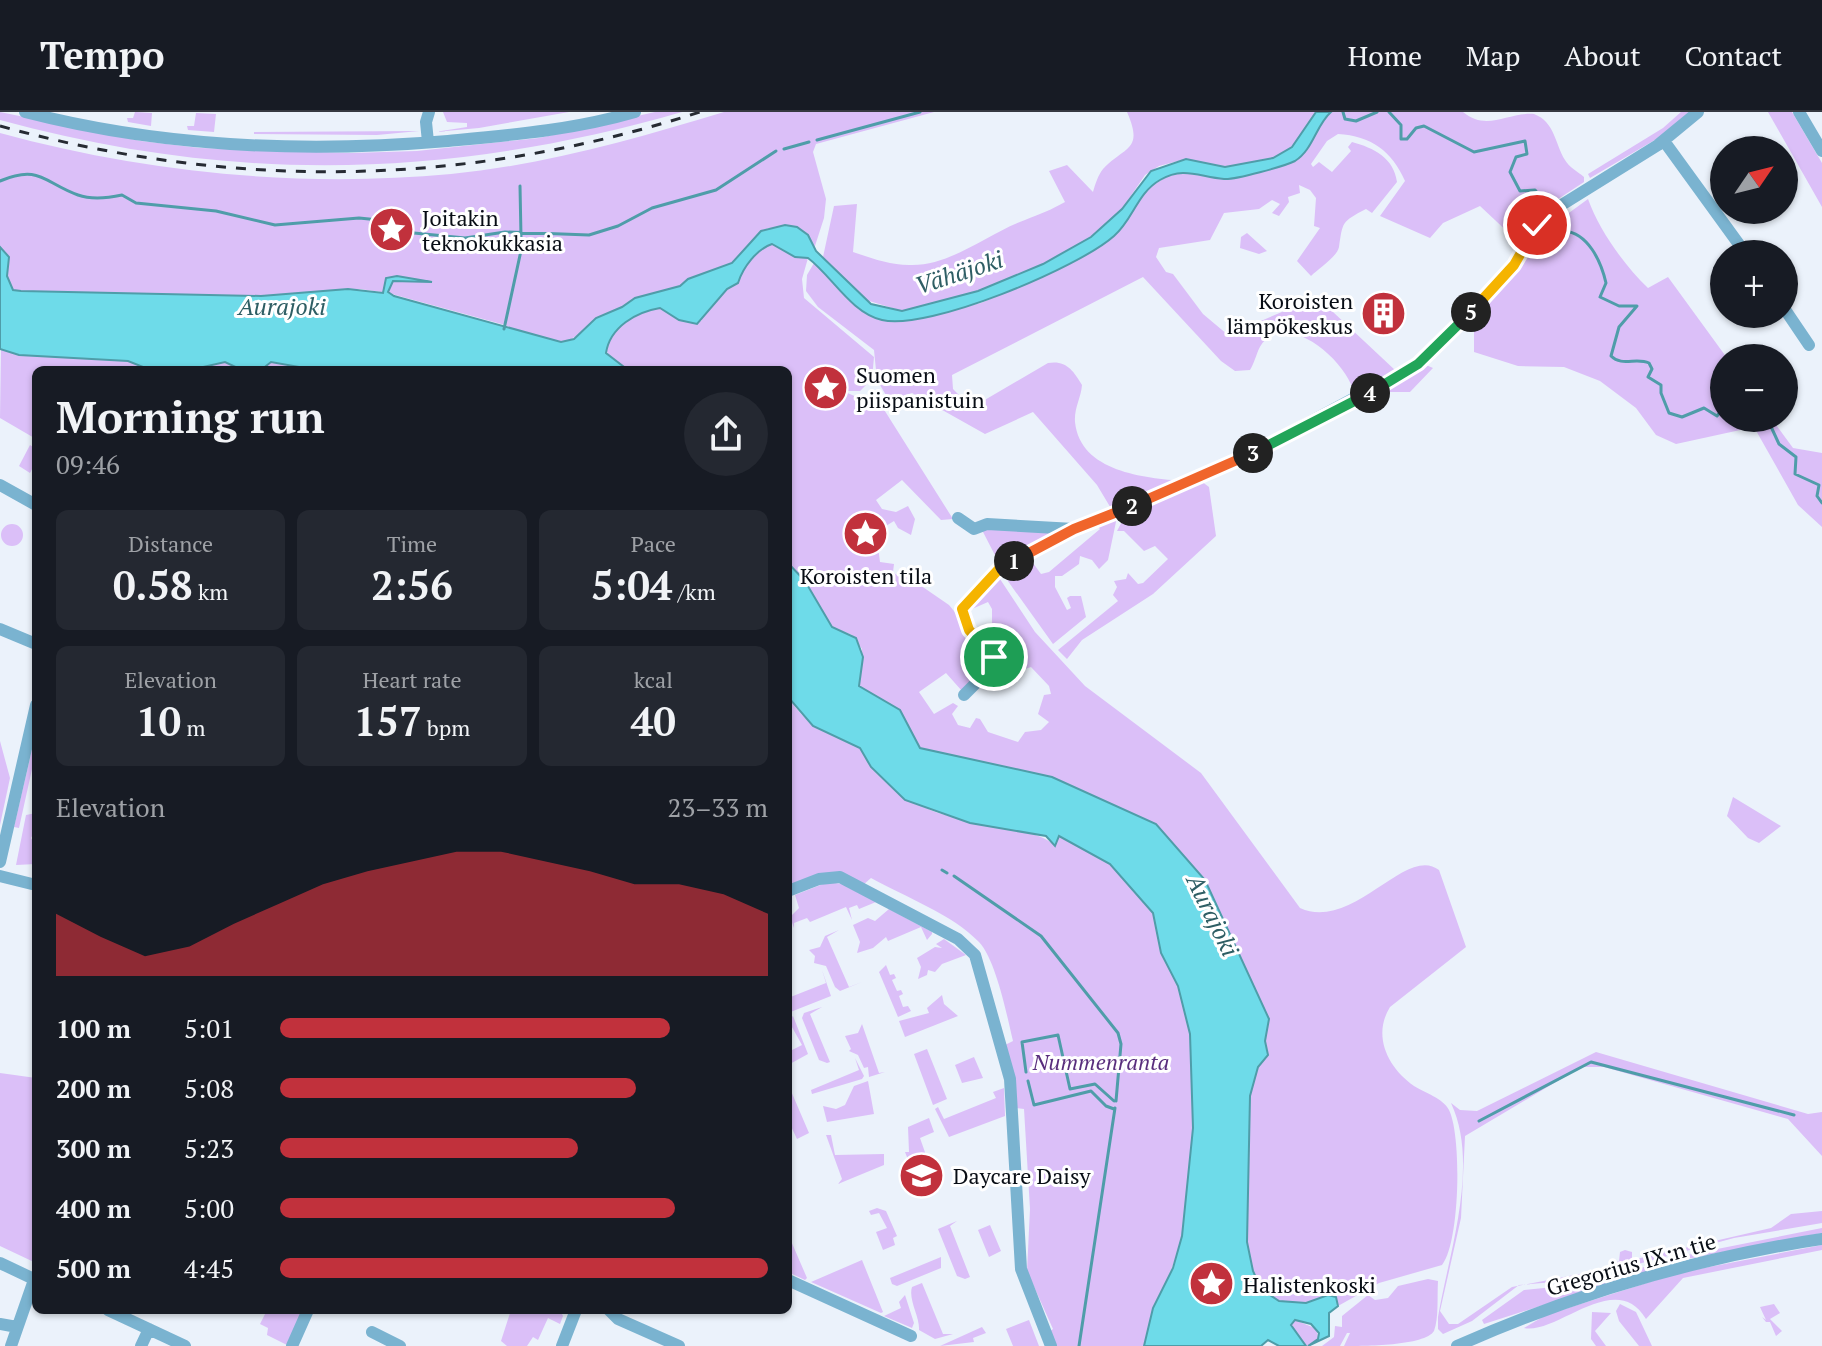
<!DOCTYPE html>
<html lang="en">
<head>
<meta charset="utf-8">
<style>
  body { margin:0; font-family:"PT Serif",serif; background:#242831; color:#f1f3f6; height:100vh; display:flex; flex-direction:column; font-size:30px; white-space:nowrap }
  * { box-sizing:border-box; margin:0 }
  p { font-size:26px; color:#9ea1a6 }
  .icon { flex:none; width:44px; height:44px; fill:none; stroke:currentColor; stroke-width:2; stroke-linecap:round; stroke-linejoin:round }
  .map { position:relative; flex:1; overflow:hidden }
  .drawer { position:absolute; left:32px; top:254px; width:760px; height:948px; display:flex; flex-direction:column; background:#171b24; border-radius:12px; box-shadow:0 2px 6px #0004 }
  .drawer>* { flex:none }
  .needle { width:52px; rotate:55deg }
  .tools { position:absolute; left:1710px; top:24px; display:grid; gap:16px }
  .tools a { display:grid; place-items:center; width:88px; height:88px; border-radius:50%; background:#171b24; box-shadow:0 2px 6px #0004; font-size:40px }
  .pin { position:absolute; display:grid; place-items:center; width:68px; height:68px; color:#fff; margin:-34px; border:4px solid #fff; border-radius:50%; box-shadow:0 2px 8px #0007 }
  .km { position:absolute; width:40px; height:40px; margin:-20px; border-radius:50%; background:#222; color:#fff; font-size:22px; line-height:40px; text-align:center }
  .round { display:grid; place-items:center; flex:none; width:84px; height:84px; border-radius:42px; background:#242831 }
  .head { display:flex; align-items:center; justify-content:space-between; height:136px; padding:0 24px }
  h1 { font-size:44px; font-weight:700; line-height:60px }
  .figures { display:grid; grid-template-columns:repeat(3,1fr); gap:12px; height:136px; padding:8px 24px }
  .figures div { display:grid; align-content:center; border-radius:12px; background:#242831; text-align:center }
  .figures b { font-size:40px; font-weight:700 }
  .figures small { font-size:22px; font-weight:400 }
  .figures p { font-size:22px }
  .chart { height:224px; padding:16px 24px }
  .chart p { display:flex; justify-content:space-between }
  .chart svg { width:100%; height:144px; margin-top:8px; fill:#c1313c; opacity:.7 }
  ul { padding:0 24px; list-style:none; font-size:26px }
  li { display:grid; grid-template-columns:128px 96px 1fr; align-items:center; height:60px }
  li i { height:20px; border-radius:10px; background:#c1313c }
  header { display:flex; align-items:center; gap:48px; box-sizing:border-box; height:112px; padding:0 40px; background:#171b24; border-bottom:2px solid #363941 }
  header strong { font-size:38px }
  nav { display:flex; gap:44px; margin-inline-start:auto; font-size:28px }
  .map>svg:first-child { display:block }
  .green { fill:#dbbff8 }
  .water { fill:#6edbe9; stroke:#4f9da9; stroke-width:2 }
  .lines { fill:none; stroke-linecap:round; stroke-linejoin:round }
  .stream { stroke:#4f9da9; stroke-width:3 }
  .minor { stroke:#7ab3d0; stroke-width:12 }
  .rail { stroke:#262b33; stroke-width:3; stroke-dasharray:10 10; stroke-linecap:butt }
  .split-1-casing { stroke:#fff; stroke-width:16 }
  .split-2-casing { stroke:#fff; stroke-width:16 }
  .split-3-casing { stroke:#fff; stroke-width:16 }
  .split-4-casing { stroke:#fff; stroke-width:16 }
  .split-5-casing { stroke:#fff; stroke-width:16 }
  .split-6-casing { stroke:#fff; stroke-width:16 }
  .split-1 { stroke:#f5b400; stroke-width:10 }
  .split-2 { stroke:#f0652b; stroke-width:10 }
  .split-3 { stroke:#f0652b; stroke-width:10 }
  .split-4 { stroke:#22a559; stroke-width:10 }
  .split-5 { stroke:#22a559; stroke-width:10 }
  .split-6 { stroke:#f5b400; stroke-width:10 }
  .labels { text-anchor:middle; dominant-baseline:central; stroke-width:6; stroke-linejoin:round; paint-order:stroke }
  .poi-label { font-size:22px; fill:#080d15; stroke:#fff; text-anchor:start }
  .park-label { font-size:22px; font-style:italic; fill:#592e7d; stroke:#fff }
  .street-label { font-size:22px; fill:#080d15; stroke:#fff }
  .water-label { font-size:24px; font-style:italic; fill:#2e5e64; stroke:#fff }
</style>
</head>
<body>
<header>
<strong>Tempo</strong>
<nav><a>Home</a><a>Map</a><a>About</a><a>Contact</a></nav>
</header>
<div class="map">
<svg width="1822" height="1234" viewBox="0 0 1822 1234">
  <rect width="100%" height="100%" fill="#ebf2fb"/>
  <path class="green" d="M0,0L141,29L200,36L351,41L417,39L539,26L655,0H682C449,67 234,72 0,8Z
    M135,0L152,1L151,14L128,10L127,6H133Z
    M443,0H569L479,16L435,20L467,15V11L447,10Z
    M724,0H934L816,32L813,40L826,87L824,106L814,137L808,123L768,116L732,151L688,167L681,174L635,186L622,195L596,206L583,220L566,230L528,224L505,213L388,181L360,177L260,190L0,189V21C146,61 300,76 451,62C544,53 635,27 724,0Z
    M1127,0H1316L1292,35L1273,46L1225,55L1186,47L1159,54L1145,63L1122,97L1091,125L1043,152L978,179L902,199L866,188L823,145L834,94L857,92L853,140C871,146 890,153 909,153C950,155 988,121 1025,108C1040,102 1051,98 1065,90L1049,59L1067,53L1093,80C1095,73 1098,63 1103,57C1125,34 1144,39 1127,0Z
    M1331,0H1463C1487,20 1508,0 1534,2C1555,10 1555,32 1565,48C1569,55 1578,60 1584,65V70L1514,116L1512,124L1480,94L1443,111L1430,126L1380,104L1405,69C1392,39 1371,24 1338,22L1327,29L1311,52L1313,55L1319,50L1332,60L1351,39L1348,35L1352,30C1374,36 1394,46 1397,70L1372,101L1366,97C1341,110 1343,110 1339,135C1337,145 1318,157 1311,164L1297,149L1320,116L1314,114L1316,86L1310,78L1299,73L1300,81L1288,85L1289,90L1279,104L1272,101L1280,92L1272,88L1259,97L1224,101L1210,128L1159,136L1156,145L1166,160L1173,162L1203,202L1228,223L1317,185L1396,259L1354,281C1348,253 1298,205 1268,226C1257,233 1257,247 1250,258L1235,259L1221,249L1143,165L952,263L953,277L967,291L983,289L1048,251C1066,248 1073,258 1082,273C1081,286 1074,296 1075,310C1080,360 1145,366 1183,369L1112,398L1097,373L1033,300L985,322L912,281L900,285L893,295L877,268L874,238L818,195L806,179L807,163L814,151L862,199L882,208H904L981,191L1042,165L1113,125L1148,76L1170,63L1190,59L1235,66L1294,49Z
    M1681,0H1692L1665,22L1590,66L1588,62L1663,16Z
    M1768,0H1792L1822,51V95Z
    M196,1L216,2L214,20L188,18L187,14H194Z
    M419,19L377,23L254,22V20Z
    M1588,87C1599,118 1624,153 1648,176L1668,165L1727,246H1724V306H1771L1793,336L1822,341V415L1798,393L1754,315L1676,332L1656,323L1636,296L1600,269L1564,255L1518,254L1474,240V211L1479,202L1511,167L1551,114Z
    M1247,121L1267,139L1259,142L1240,136L1241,125Z
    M772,132L808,146L802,167L804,186L874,245L872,267L860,279H845L827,268L826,272L883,296L953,407L941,408L902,368L876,388L882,397L896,400L908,394L915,407L911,423L898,416L894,409L876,420L880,450L894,452L893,460L898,464L907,458L917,471L949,493L987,539L990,552L962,579L946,561L919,580L934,602L953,591L958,594L952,602L958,613L970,616L976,606L980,607L988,620L1018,630L1025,620L1041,618L1049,610L1038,602L1044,583L1051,582L1049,574L1031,555L1016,560L998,542L1009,532L992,511V497L988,490L965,500L998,464L1035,520L1085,574L1201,661L1300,796C1353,820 1406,732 1439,758L1466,835L1390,895C1372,924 1388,956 1414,974C1425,981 1443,986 1449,998C1462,1024 1460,1131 1442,1153L1379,1171L1338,1194L1331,1182L1306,1191L1279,1189L1261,1177L1253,1159L1247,1130L1250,984L1258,955L1268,941L1265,929L1269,907L1205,768L1156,712L1052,665L920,636L900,598L859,574L862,537L852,523L832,515L788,451V258H628L610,246L606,237C614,214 637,200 660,196L679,208L702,209L673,184L707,167L710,174L724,176L763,135Z
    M1,237L19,243L128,249L167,258H36V327L0,306Z
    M225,250L242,258H190Z
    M271,250H275L316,258H261Z
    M1426,253L1433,256L1410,280H1379Z
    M30,333L36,337V349L30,361L19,354Z
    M1201,369L1209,375L1216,424L1153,482L1082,528L1067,547L1058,538L1118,489L1113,483L1117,475L1114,469L1126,467L1128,461L1138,472L1143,471L1168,447L1155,434L1144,439L1124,419H1117L1127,400Z
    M1117,405L1108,448L1099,457L1092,448L1080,444L1079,452L1062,464H1055V475L1067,498L1071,496L1067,486L1070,484H1081L1086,505L1053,532L1005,465L1006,460L1033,443V451L1041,462L1049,460L1100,417L1097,414Z
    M1 423a11 11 0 1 1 22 0a11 11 0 1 1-22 0Z
    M982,418H1068L999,451Z
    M788,585C816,627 831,612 861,636C867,641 866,646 869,652C877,667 918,693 933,699C963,711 1039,715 1055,734L1059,724C1097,734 1130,768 1151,799C1163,815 1186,898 1190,920C1199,975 1193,1071 1181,1126C1173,1164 1151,1195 1144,1234H1055L1049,1220L1053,1217L1027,1159L1030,1097L1024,997L1015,996L1005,933L1013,929C1007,904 996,848 979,830C952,802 905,785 871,766L863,773L846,764L788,776Z
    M36,620V639L19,716L14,715Z
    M0,629L10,666L0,713Z
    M1733,685L1781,714L1759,731L1748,726L1727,704Z
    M36,701V717L31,726L36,734V752L16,753L26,703Z
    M828,770L842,772L876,790L859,797L857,793L849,796L852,808L846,795L810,810L807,806L794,811V816L790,805L799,796L795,783Z
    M889,797L932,820V822L927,828L921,815L888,829L886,825L873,836L857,841L860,830L853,813L868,806L875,809Z
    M839,818L827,825L849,875L862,870L840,879L835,875L826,854L814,851L815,844L809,838L820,835L825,824Z
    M944,827L966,843L942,852L935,860L928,858L927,863L918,867L921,855L917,846L935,835L942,836L936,832Z
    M886,853L890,863L894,862L896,866L892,868L897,879L901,878L903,882L899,884L903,895L908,894L911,899L898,905L879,860Z
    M822,858L831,884L788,901V886L826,871Z
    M942,883L944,892L958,904L905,925L899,909L929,901L927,896Z
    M822,895L810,902L830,950L827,951L819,948L802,906L804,901Z
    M793,904L808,942L788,953V940L802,933L788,908Z
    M862,912L879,961L885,960L869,965L868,955L864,956L858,943L849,939L851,937L845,924L858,921Z
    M927,937L947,987L933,993L914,942Z
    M1596,940L1808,1002L1822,1000V1044L1788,1007L1604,955H1581L1465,1024L1461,1106L1440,1199L1449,1212H1458L1512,1175L1600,1158L1619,1149L1620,1140L1625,1138L1632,1140V1148L1771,1116L1791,1102L1822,1099V1111L1734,1126L1579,1168L1519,1173L1472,1209L1443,1222L1438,1217V1205C1449,1140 1480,1053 1451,991L1460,998L1477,999Z
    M974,945L983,966L962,971L955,953Z
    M855,946L864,964L862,967L812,982L811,978L859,958Z
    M0,961L36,966V1151L0,1134Z
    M868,969L874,1002L827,1010L823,994L836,997L845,993L854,974Z
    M788,972L809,1021L797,1027L788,1008Z
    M1004,976L1005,1004L949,1025L935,997L938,995L944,1007L996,986L993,980Z
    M929,1006L934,1020L920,1026L927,1046L910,1053L905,1040H909L908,1015Z
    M826,1023H831L835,1043L884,1042V1053L838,1072L842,1067Z
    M877,1096L886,1099L897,1124L893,1126L895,1133L883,1138L876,1120L887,1116L879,1101L871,1103L869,1099Z
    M957,1109L950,1114L970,1165L965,1167L957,1164L938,1117Z
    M990,1113L1001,1139L989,1145L978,1118Z
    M1822,1116V1121L1687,1147L1484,1212L1482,1208L1524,1178L1584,1172L1687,1143Z
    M788,1122L807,1166L805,1168L788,1160Z
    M1822,1133V1138L1683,1166L1646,1207C1616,1156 1557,1223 1524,1216L1546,1203L1678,1161Z
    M941,1145V1156L897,1174L892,1172L890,1166Z
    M862,1148L883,1200L881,1201L811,1170Z
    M1428,1167L1438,1169C1437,1184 1439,1206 1434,1219C1425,1234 1363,1234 1344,1234L1350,1221H1347L1340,1234H1322L1334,1225L1335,1214L1342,1215V1204L1368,1183L1375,1188L1388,1186L1398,1174Z
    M922,1171L943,1222H953L935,1227L919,1218C920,1205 908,1188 912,1175Z
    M905,1183L914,1211L912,1216L884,1204L901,1196L899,1190Z
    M1620,1192L1636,1200L1652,1234H1639L1619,1209L1616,1199Z
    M1774,1192L1780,1201L1770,1207L1782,1219L1776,1224L1770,1210H1766L1762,1205L1766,1208L1760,1195Z
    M267,1198H306L289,1234L267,1223L268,1216L260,1212Z
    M511,1198H560L563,1204L560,1212L548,1206L538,1228L533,1225L527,1234H507L501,1229Z
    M1592,1200L1611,1201L1595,1219L1606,1234H1596L1591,1227Z
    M1029,1208L1039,1234H1013L1006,1217Z
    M1295,1208L1317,1217L1318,1227L1308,1234L1302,1232L1291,1213Z
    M982,1215L986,1221L973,1226L974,1230L940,1234Z"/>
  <path class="water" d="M1316,0H1331C1316,13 1313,38 1295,49C1285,54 1235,68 1224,67C1199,65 1184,54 1160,68C1137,81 1133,108 1114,124C1078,156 928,219 882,208C851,201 832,164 808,146L795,145L772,132C757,137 743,155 738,171L727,177L697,212L679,208L660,196C636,200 610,215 606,241L628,258H316L271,250L261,258H242L225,250L190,258L148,257L128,249L19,243L0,237V135L9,145L7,164L13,178L21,179L261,184L348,177L383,181L386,166L397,164L432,170L393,169L388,180L394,184L561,230L574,227L596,206L622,195L635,186L680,174L688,167L732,151L761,119L785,113L797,115L808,123L816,139L871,192L902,199L978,179L1043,152L1091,125L1122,97L1151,59L1186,47L1225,55L1273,46L1292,35Z
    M788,451L805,469L832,515L856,526L863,545L859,574L900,598L920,636L1052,665L1156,712L1205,768L1269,907L1265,929L1268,943L1258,955L1250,984L1247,1130L1253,1159L1261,1177L1279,1189L1306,1191L1328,1183L1336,1185L1338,1194L1329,1201V1224L1308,1234L1318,1227L1319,1221L1311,1212L1295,1208L1291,1213L1306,1234H1279L1268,1228L1261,1234H1144L1153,1196L1173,1156L1182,1124L1193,1016L1190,922L1178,874L1161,841L1153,801L1110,752L1059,724L1055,734L1046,724L970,711L905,688L871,655L860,636L813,614L788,585Z"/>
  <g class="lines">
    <path class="stream" d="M1343,0L1345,7L1356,9L1377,0
      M1389,0L1401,13V27H1407L1416,16L1424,14L1474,40L1525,29L1527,42L1516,45L1510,60L1520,79L1535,78L1541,86
      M817,28L920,0
      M784,37L809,30
      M0,69C40,52 44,71 78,83C92,88 108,86 122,83L136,91L216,99L275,113L359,106L389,109L414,121L465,126L505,120L589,123L618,114L652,96L716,78L776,39
      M520,74L521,125
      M1560,109L1564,119C1588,121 1601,149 1606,171L1600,185L1619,194H1637L1619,215L1611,244C1622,255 1636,245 1649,251L1652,257L1648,265L1661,273V281L1669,301L1682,305L1704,296L1717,304L1724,295
      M504,217L522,134
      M1767,306L1779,332L1796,345L1795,362L1819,373L1817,384L1822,391
      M942,758L947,761
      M954,764L1041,824L1118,921L1121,932L1116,989
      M1026,960L1022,930L1058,923L1070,977L1095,972L1114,989
      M1028,969L1034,993L1091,979L1106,994L1114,997
      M1479,1009L1591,950L1794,1003
      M1079,1234L1115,996"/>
    <path class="minor" d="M25,0C164,36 306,41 448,29C512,23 573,18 635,0
      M1799,0L1822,39
      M1664,29L1746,142
      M428,30L426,10L429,0
      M1784,196L1809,233
      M0,373L36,393
      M958,406L974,417L987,412L1074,417
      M0,517L36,532
      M964,583L988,559L994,545L969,518L962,497L999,457L1074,417L1237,349L1418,252L1514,153L1547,102L1658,33L1698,0
      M0,750L36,593
      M0,764L36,773
      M788,779L819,767L840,765L958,827L975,843L1010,967L1021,1157L1051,1234
      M0,1151L36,1168
      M788,1168L911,1224
      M108,1198L185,1234
      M609,1198L618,1207L679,1234
      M0,1212L17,1215
      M372,1220L400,1234
      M11,1234L34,1168
      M141,1234L149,1217
      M292,1234L308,1198
      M562,1234L576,1198
      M1457,1234C1574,1182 1695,1146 1822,1127"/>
    <path class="rail" d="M0,14C236,79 467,75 700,0"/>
  </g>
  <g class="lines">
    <defs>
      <path id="split-1" d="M994,545L969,518L962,497L999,457L1014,449"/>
      <path id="split-2" d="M1014,449L1074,417L1132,394"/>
      <path id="split-3" d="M1132,394L1253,341"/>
      <path id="split-4" d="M1253,341L1370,281"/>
      <path id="split-5" d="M1370,281L1418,252L1471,200"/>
      <path id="split-6" d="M1471,200L1514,153L1537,113"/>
    </defs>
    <use href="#split-1" class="split-1-casing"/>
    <use href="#split-2" class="split-2-casing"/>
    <use href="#split-3" class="split-3-casing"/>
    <use href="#split-4" class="split-4-casing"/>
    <use href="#split-5" class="split-5-casing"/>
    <use href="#split-6" class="split-6-casing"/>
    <use href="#split-1" class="split-1"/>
    <use href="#split-2" class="split-2"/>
    <use href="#split-3" class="split-3"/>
    <use href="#split-4" class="split-4"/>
    <use href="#split-5" class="split-5"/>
    <use href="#split-6" class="split-6"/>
  </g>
  <defs>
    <symbol id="sight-disc" viewBox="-11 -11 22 22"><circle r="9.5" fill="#c1313c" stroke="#fff"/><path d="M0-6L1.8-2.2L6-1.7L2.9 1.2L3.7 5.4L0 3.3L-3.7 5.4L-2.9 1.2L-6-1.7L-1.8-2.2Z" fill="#fff"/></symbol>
    <symbol id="building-disc" viewBox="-11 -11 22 22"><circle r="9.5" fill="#c1313c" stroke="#fff"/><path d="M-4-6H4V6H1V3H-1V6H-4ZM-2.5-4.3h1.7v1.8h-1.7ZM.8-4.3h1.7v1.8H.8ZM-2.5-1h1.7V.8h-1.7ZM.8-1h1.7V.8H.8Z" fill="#fff"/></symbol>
    <symbol id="school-disc" viewBox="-11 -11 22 22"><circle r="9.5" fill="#c1313c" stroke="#fff"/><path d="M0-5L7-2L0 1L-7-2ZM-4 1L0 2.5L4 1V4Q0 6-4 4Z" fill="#fff"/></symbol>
  </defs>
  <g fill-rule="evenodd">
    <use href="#sight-disc" x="366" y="92" width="51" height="51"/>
    <use href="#building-disc" x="1358" y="176" width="51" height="51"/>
    <use href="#sight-disc" x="800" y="250" width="51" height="51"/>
    <use href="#sight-disc" x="840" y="396" width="51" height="51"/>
    <use href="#school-disc" x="896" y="1038" width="51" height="51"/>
    <use href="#sight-disc" x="1186" y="1146" width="51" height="51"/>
  </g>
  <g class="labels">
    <g class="poi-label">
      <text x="422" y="105">Joitakin<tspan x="422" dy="25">teknokukkasia</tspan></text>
      <text x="1353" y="188" text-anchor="end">Koroisten<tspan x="1353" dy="25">lämpökeskus</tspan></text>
      <text x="856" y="262">Suomen<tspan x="856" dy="25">piispanistuin</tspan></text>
      <text x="866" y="463" text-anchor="middle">Koroisten tila</text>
      <text x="953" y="1063">Daycare Daisy</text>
      <text x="1243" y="1172">Halistenkoski</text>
    </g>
    <g class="park-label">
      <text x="1101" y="949">Nummenranta</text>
    </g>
    <g class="street-label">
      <text transform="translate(1631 1152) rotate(-16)">Gregorius IX:n tie</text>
    </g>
    <g class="water-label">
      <text transform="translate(959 160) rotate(-18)">Vähäjoki</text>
      <text x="282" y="194">Aurajoki</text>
      <text transform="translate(1213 803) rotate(64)">Aurajoki</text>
    </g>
  </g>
</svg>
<div class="tools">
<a><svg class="needle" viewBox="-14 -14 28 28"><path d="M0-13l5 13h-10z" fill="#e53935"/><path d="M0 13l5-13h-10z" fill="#9ea1a6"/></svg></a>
<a>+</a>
<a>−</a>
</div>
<div class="pin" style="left:994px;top:545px;background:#1e9e55"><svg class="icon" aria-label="arrive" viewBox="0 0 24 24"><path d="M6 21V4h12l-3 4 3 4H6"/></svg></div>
<div class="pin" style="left:1537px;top:113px;background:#d93025"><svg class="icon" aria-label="check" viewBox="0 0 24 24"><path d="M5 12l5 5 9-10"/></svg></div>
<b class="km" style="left:1014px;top:449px">1</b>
<b class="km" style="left:1132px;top:394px">2</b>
<b class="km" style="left:1253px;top:341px">3</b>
<b class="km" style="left:1370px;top:281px">4</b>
<b class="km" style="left:1471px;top:200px">5</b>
<section class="drawer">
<div class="head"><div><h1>Morning run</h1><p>09:46</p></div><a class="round"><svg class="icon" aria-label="share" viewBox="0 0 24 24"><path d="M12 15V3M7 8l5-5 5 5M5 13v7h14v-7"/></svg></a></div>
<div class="figures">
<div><p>Distance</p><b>0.58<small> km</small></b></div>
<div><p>Time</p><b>2:56</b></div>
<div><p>Pace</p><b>5:04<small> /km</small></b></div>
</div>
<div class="figures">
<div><p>Elevation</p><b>10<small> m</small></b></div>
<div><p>Heart rate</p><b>157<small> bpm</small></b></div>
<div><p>kcal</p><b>40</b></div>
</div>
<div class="chart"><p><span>Elevation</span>23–33 m</p>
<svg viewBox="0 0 160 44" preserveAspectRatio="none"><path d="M0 44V25L10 32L20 38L30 35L40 28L50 22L60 16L70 12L80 9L90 6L100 6L110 9L120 12L130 16L140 16L150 19L160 25V44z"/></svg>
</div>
<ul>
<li><b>100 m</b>5:01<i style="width:80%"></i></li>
<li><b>200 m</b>5:08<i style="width:73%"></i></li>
<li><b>300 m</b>5:23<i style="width:61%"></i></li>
<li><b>400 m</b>5:00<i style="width:81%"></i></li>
<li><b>500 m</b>4:45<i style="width:100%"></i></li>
</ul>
</section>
</div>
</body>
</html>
